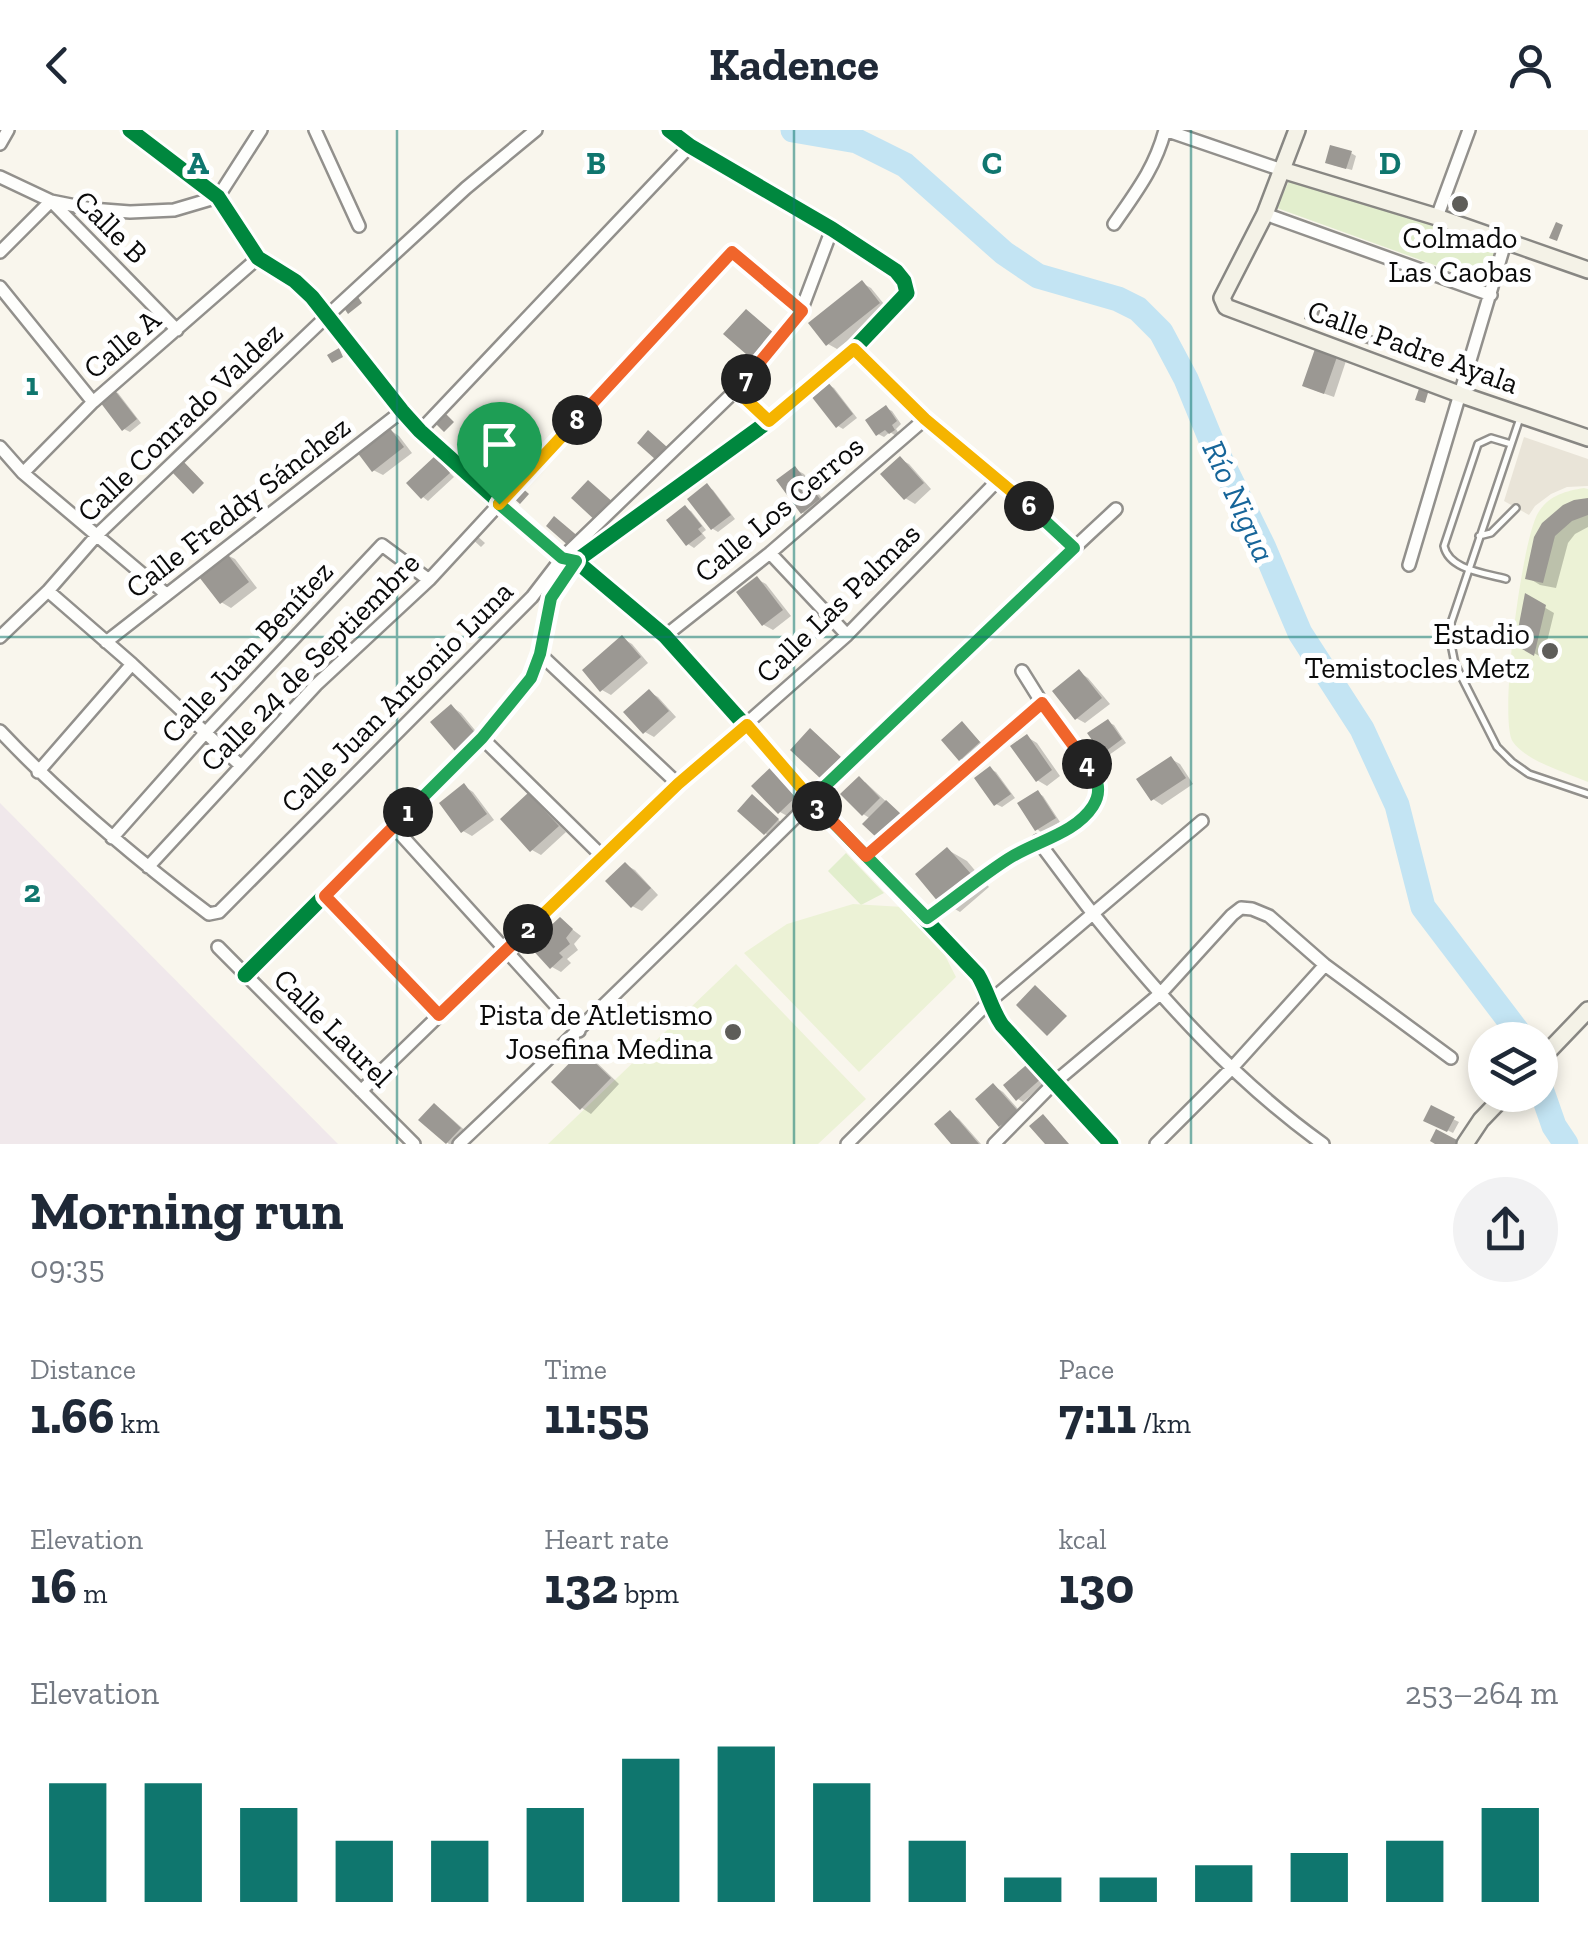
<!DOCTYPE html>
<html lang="en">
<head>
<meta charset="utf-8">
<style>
  body { margin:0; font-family:"Zilla Slab",serif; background:#f2f2f3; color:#1f2937; height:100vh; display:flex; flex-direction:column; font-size:38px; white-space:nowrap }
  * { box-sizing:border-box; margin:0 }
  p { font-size:32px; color:#747a83 }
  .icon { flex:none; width:55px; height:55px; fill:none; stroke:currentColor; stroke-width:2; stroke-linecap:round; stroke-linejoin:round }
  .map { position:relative; height:1014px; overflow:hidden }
  .details { display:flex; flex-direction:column; background:#fff; flex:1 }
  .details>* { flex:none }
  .tools { position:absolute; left:1468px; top:892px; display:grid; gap:20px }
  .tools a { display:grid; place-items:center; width:90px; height:90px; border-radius:50%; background:#fff; box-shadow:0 5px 15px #0003; font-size:50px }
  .pin { position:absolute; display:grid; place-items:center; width:85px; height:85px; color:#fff; margin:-102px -42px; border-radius:50% 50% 50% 0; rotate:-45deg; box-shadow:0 0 10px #0007 }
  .pin .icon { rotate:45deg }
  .km { position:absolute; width:50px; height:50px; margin:-25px; border-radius:50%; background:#222; color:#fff; font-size:28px; line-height:50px; text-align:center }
  .round { display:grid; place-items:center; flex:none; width:105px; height:105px; border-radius:52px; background:#f2f2f3 }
  .headline { display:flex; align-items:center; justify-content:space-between; height:170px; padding:0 30px }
  h1 { font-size:55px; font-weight:700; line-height:75px }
  .stats { display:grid; grid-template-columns:repeat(3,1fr); gap:15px; height:170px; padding:10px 30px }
  .stats div { display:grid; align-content:center }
  .stats b { font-size:50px; font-weight:700 }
  .stats small { font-size:28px; font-weight:400 }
  .stats p { font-size:28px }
  .chart { height:280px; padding:20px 30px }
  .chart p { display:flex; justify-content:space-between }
  .chart svg { width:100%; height:180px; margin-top:10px; stroke:#0f766e; stroke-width:6 }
  header { display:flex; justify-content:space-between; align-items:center; height:130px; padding:0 30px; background:#fff; font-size:45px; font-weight:700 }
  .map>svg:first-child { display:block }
  .industrial { fill:#f0e8eb }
  .green { fill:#e2eecd }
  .pitch { fill:#ecf2d6 }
  .plaza { fill:#e9e4d8 }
  .shadow { fill:#0003 }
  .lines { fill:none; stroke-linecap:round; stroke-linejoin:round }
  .river { stroke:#c3e4f3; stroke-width:25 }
  .building { fill:#9b9893 }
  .lane-casing { stroke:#92908c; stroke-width:10 }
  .street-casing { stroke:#92908c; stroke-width:16 }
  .secondary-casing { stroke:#888783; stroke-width:20 }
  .lane { stroke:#fefefc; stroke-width:5 }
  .street { stroke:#fefefc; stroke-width:11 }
  .secondary { stroke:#f4f2e7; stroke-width:15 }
  .cycleway-casing { stroke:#fff; stroke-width:21 }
  .cycleway { stroke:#00873e; stroke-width:15 }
  .split-1-casing { stroke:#fff; stroke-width:20 }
  .split-2-casing { stroke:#fff; stroke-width:20 }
  .split-3-casing { stroke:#fff; stroke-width:20 }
  .split-4-casing { stroke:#fff; stroke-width:20 }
  .split-5-casing { stroke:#fff; stroke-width:20 }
  .split-6-casing { stroke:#fff; stroke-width:20 }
  .split-7-casing { stroke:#fff; stroke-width:20 }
  .split-8-casing { stroke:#fff; stroke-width:20 }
  .split-9-casing { stroke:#fff; stroke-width:20 }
  .split-1 { stroke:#22a559; stroke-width:12 }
  .split-2 { stroke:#f0652b; stroke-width:12 }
  .split-3 { stroke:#f5b400; stroke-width:12 }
  .split-4 { stroke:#22a559; stroke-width:12 }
  .split-5 { stroke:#f0652b; stroke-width:12 }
  .split-6 { stroke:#22a559; stroke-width:12 }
  .split-7 { stroke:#f5b400; stroke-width:12 }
  .split-8 { stroke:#f0652b; stroke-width:12 }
  .split-9 { stroke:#f5b400; stroke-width:12 }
  .grid { fill:none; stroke:#0f766e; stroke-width:2.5; stroke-opacity:0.55 }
  .poi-dot { fill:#5e5d59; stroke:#fff; stroke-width:4 }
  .labels { text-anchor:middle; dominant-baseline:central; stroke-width:10; stroke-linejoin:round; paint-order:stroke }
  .street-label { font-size:30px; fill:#0a0a0a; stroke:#fff }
  .poi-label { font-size:30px; fill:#0a0a0a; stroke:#fff; text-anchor:end }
  .water-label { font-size:32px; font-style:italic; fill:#166599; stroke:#fff }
  .grid-label { font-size:32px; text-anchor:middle; font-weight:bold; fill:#0f766e; stroke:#fff; stroke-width:10; stroke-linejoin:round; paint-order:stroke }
</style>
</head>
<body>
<header><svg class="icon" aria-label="back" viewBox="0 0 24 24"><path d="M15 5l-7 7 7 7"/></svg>Kadence<svg class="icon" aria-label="person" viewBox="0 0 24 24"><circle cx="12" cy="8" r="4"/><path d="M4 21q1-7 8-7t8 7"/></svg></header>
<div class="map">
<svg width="1588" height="1014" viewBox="0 0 1588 1014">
  <rect width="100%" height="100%" fill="#f9f6ed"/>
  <path class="industrial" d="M0,673L338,1014H0Z"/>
  <path class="green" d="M1291,46L1499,113L1487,154L1277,78Z
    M846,723L884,763L861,775L828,741Z"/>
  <path class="pitch" d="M1584,358L1588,359V652C1567,643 1526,631 1513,612C1498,591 1522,409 1538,383C1548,366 1565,361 1584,358Z
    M853,774L903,777L935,806L956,847L859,942L744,823L787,794Z
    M736,834L866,969L818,1014H548Z"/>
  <path class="plaza" d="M1524,307L1588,329V356L1567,357L1551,364L1535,376L1529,385L1504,371Z"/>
  <path class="shadow" d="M1351,23L1356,26L1352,40L1333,35Z
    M862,153L871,158L888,179L837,219L828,214Z
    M1337,226L1346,231L1334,267L1314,260Z
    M829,255L834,258L857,288L843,299L838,296Z
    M112,260L118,263L141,293L130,302L124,299Z
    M886,278L892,281L901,294L896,299L899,304L896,306L890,302L884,307L878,304Z
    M390,300L399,306L412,323L383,345L373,340Z
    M436,329L454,347L428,371L423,367Z
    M900,329L909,334L931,359L915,374L905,368Z
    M795,339L804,344L827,375L812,387L802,382Z
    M707,356L713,360L735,389L718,402L713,399Z
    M1588,371V397L1575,404L1568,413L1556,458L1540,455L1527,447L1537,408Z
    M685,378L691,381L706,400L702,403L706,408L694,418L688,414Z
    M475,404L485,413L481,417L471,408Z
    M225,424L235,429L257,458L231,478L221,472Z
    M757,449L766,454L791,486L773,500L764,495Z
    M1527,467L1554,483L1543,528L1517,514Z
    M622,508L632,514L648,533L611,565L602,560Z
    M1079,542L1088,548L1110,574L1085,593L1076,588Z
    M649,562L658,567L676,587L654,607L645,602Z
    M452,577L461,583L483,610L466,625L456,619Z
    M1108,592L1114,595L1126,613L1109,625L1104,622Z
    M963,594L984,616L966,632L961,629Z
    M816,604L845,632L828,650L822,647Z
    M1027,607L1037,613L1060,646L1047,656L1037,650Z
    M1171,629L1180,634L1193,654L1162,675L1153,669Z
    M990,639L996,642L1015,668L1002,677L996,674Z
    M784,642L809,667L789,687L780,682Z
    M865,652L904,688L884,709L879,706L871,689L863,684Z
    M464,656L473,662L494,690L472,706L463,701Z
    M1038,663L1043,666L1060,692L1042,703L1037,699Z
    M529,666L538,672L566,702L541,725L532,720Z
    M758,671L783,694L771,707L765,703Z
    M948,720L967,731L989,757L960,782L941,771Z
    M626,735L635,740L658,765L642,781L632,776Z
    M560,790L581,806L574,814L578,820L567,829L571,833L561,842L552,837Z
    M582,923L592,928L619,954L591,984L582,978L554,952Z
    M1037,937L1048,950L1023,972L1018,969Z
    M994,956L1003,962L1025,987L1010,1000L1001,995Z
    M434,976L443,981L469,1004L460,1014H449L421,990Z
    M1432,979L1459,992L1453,1003L1427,990Z
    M950,983L959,989L981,1014H954Z"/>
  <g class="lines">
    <path class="river" d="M793,0L857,11L905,35L1004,123L1038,146L1118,169L1138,179L1161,202L1186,249L1211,310L1264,418L1300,503L1362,599L1397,675L1423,777L1524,910
      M1540,956L1554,996L1566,1014"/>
  </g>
  <path class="building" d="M1330,15L1352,21L1346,39L1325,33Z
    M1457,68L1467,70L1464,81L1454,78Z
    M1556,92L1563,95L1557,111L1549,108Z
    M862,150L880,173L826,216L808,193Z
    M358,167L362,173L348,184L344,178Z
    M1309,175L1321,179L1316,193L1304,189Z
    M746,179L776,205L754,231L723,204Z
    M1366,203L1383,209L1380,218L1363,213Z
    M1316,216L1338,224L1324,264L1302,256Z
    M339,218L343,227L332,233L327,225Z
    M828,252L853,284L836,298L811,266Z
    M1421,253L1430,256L1425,273L1415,270Z
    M112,257L137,289L122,301L97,268Z
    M886,275L897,291L892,295L895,300L889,304L885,300L876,306L865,290Z
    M445,283L454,292L444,302L435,293Z
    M389,297L404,317L372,342L357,322Z
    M648,300L667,317L656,330L637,313Z
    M435,326L450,343L421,369L406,353Z
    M900,326L924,353L904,370L880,344Z
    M183,331L204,353L193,364L172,342Z
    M795,336L820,369L801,384L776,350Z
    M588,350L615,374L598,393L571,368Z
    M707,353L731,385L711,400L687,369Z
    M520,356L529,364L520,374L510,365Z
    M1588,368V385L1572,391L1555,406L1543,453L1525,449L1534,407L1542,393L1563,375L1574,370Z
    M685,375L702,396L698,399L702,404L686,416L666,390Z
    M554,386L580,408L571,418L546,396Z
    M225,421L249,452L220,474L196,443Z
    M757,446L783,480L762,496L736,462Z
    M1525,463L1546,475L1534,526L1515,515Z
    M622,505L641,527L600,562L582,540Z
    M1079,539L1102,568L1075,590L1052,561Z
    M649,559L669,581L643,604L623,582Z
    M451,574L476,604L455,621L430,592Z
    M1108,589L1122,609L1102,624L1087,603Z
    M962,591L980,612L959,631L941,610Z
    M810,598L841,627L821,649L790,620Z
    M1027,604L1052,640L1036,652L1010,616Z
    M1171,626L1186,648L1151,671L1136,649Z
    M775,633L802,661L778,684L751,656Z
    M990,636L1011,664L994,676L974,648Z
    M859,646L880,668L862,686L840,664Z
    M464,653L487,684L461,703L439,673Z
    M1038,660L1056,688L1035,701L1017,673Z
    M528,663L559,696L530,722L500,689Z
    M752,664L779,689L764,705L737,681Z
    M886,670L901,684L877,708L862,694Z
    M947,717L972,745L939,773L915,744Z
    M625,732L651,758L631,778L605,751Z
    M560,787L573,799L566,808L570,814L559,823L563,827L550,839L529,816Z
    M1035,855L1067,886L1047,906L1016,875Z
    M582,920L611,948L580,980L551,952Z
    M1031,931L1044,946L1016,971L1003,955Z
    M993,953L1018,981L999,997L975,969Z
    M434,973L461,998L446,1014L418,990Z
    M1431,975L1455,987L1447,1002L1423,991Z
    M950,980L979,1014H951L934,994Z
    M1043,984L1069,1014H1045L1029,996Z
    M1436,999L1457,1010L1455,1014H1435L1430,1011Z"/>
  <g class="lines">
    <defs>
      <path id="lane" d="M1520,288L1451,493V514L1455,534L1497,617L1512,632L1529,644L1588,664
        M1479,406L1491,403L1516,378
        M1506,449C1485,443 1449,440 1444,416L1478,314L1491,308L1511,314"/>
      <path id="street" d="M130,0L218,67L258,128L295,151L312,167L402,281L420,301L562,428L576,431L665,506L811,669L978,845C988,862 991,879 1002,895L1111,1014
        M315,0L359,96
        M1165,0L1282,40
        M0,14L8,0
        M0,47L51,71L91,79L130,82L174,80L218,67L261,0
        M1265,84L1491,165
        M1437,87L1469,0
        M1114,94C1136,62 1155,38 1165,0
        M0,122L51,71L177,200
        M0,157L93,272
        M854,219L925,289L999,349L1074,418
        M736,260L769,291
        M420,301L690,16
        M0,317L23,343L166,464
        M23,343L93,272L258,128
        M770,423L847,505
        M1409,435L1505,113
        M48,461L132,534L240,635
        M665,506L770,423L925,289
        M0,507L48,461L97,405L326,187L466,58L536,0
        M106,512L402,281
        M540,524L678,654
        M0,601C64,669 135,728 209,784L219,782L532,467L562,428L736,260L801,181L832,99
        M482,608L603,727
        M38,642L132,534
        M394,697L579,901
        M112,708L206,602L382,415L429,450
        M1038,711C1057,736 1075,761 1094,785C1162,869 1235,951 1323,1014
        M866,726L1042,573
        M148,737L316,555L429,450L732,122L801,181
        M325,766L439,885
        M927,789C955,768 982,745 1011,727C1038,711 1073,703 1092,677C1098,668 1098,658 1097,647L1042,573L1022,541
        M218,817L414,1014
        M245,845L482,608L531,548L540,524L551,468L576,431L769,291L854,219L907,163L904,151L896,141L832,99L690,16L669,0
        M361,961L678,654L847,505L999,349
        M459,1014C681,805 892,586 1116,379
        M847,1014L990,871L1202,691
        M994,1014L1055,952L1161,863L1232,785L1241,778L1252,779L1269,786L1325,835L1451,928
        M1156,1014L1231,939L1325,835"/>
      <path id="secondary" d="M1297,0L1265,84L1222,168L1226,177L1459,264L1588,308
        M1282,40L1437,87L1588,140
        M1540,930L1588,880
        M1465,1014L1481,990L1505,965"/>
    </defs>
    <use href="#lane" class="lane-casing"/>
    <use href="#street" class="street-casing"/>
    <use href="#secondary" class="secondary-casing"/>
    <use href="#lane" class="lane"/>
    <use href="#street" class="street"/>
    <use href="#secondary" class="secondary"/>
    <defs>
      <path id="cycleway" d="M130,0L218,67L258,128L295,151L312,167L402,281L420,301L562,428L576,431L665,506L811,669L978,845C988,862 991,879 1002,895L1111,1014
        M245,845L482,608L531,548L540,524L551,468L576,431L769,291L854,219L907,163L904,151L896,141L832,99L690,16L669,0"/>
    </defs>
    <use href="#cycleway" class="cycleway-casing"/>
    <use href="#cycleway" class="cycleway"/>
  </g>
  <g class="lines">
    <defs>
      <path id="split-1" d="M408,682L482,608L531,548L540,524L551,468L576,431L562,428L499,374"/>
      <path id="split-2" d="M408,682L325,766L439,885L528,799"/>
      <path id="split-3" d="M528,799L678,654L747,595L817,676"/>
      <path id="split-4" d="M817,676L927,788C954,769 980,747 1008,729C1036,711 1075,704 1093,676C1103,660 1097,647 1087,634"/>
      <path id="split-5" d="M824,657L811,669L866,726L1042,573L1087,634"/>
      <path id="split-6" d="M824,657L1074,418L1029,376"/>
      <path id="split-7" d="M746,249L736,260L769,291L854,219L925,289L1029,376"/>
      <path id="split-8" d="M577,290L732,122L802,181L746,249"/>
      <path id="split-9" d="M499,374L577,290"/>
    </defs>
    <use href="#split-1" class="split-1-casing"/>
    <use href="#split-2" class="split-2-casing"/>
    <use href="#split-3" class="split-3-casing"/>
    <use href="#split-4" class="split-4-casing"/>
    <use href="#split-5" class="split-5-casing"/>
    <use href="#split-6" class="split-6-casing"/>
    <use href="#split-7" class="split-7-casing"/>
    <use href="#split-8" class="split-8-casing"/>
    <use href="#split-9" class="split-9-casing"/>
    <use href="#split-1" class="split-1"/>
    <use href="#split-2" class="split-2"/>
    <use href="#split-3" class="split-3"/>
    <use href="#split-4" class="split-4"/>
    <use href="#split-5" class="split-5"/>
    <use href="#split-6" class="split-6"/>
    <use href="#split-7" class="split-7"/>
    <use href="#split-8" class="split-8"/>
    <use href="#split-9" class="split-9"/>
  </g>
  <path class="grid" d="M397,0V1014M794,0V1014M1191,0V1014M0,507H1588"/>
  <g class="poi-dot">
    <circle cx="1460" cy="74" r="10"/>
    <circle cx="1550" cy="521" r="10"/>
    <circle cx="733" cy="902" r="10"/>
  </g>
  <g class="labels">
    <g class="street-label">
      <text transform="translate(111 97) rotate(45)">Calle B</text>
      <text transform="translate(122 214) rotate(-40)">Calle A</text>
      <text transform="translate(1413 217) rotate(20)">Calle Padre Ayala</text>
      <text transform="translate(180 292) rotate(-44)">Calle Conrado Valdez</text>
      <text transform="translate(238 377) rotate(-38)">Calle Freddy Sánchez</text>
      <text transform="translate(779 379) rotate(-40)">Calle Los Cerros</text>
      <text transform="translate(838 473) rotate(-44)">Calle Las Palmas</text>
      <text transform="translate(247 522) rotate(-47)">Calle Juan Benítez</text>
      <text transform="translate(310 532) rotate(-45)">Calle 24 de Septiembre</text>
      <text transform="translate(397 567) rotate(-45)">Calle Juan Antonio Luna</text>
      <text transform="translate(333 898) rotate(45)">Calle Laurel</text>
    </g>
    <g class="poi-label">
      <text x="1460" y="108" text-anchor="middle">Colmado<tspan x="1460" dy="34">Las Caobas</tspan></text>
      <text x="1530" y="504">Estadio<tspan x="1530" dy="34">Temistocles Metz</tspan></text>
      <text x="713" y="885">Pista de Atletismo<tspan x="713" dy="34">Josefina Medina</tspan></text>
    </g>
    <g class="water-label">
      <text transform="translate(1239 371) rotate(65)">Río Nigua</text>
    </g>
  </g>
  <g class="grid-label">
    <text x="198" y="44">A</text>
    <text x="596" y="44">B</text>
    <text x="992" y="44">C</text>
    <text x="1390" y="44">D</text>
    <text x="32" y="265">1</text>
    <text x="32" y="772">2</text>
  </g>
</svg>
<div class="tools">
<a><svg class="icon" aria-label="layers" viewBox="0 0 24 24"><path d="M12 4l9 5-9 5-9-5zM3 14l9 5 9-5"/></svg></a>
</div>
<div class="pin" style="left:499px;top:374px;background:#1e9e55"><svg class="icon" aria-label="arrive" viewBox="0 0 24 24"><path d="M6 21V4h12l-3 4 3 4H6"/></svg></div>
<b class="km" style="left:408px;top:682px">1</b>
<b class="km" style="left:528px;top:799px">2</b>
<b class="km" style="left:817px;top:676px">3</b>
<b class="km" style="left:1087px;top:634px">4</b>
<b class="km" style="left:1029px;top:376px">6</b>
<b class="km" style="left:746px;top:249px">7</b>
<b class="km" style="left:577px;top:290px">8</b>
</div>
<section class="details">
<div class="headline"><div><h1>Morning run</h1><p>09:35</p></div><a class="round"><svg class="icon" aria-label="share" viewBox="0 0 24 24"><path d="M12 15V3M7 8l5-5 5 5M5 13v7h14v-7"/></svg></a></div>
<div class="stats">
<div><p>Distance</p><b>1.66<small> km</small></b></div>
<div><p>Time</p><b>11:55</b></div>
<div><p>Pace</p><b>7:11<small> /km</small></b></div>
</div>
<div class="stats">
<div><p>Elevation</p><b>16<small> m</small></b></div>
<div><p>Heart rate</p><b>132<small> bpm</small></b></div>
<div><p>kcal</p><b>130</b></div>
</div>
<div class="chart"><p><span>Elevation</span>253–264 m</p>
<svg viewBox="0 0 160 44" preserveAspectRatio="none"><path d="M5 44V15M15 44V15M25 44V21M35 44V29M45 44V29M55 44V21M65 44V9M75 44V6M85 44V15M95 44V29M105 44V38M115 44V38M125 44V35M135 44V32M145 44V29M155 44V21"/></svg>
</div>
</section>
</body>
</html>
